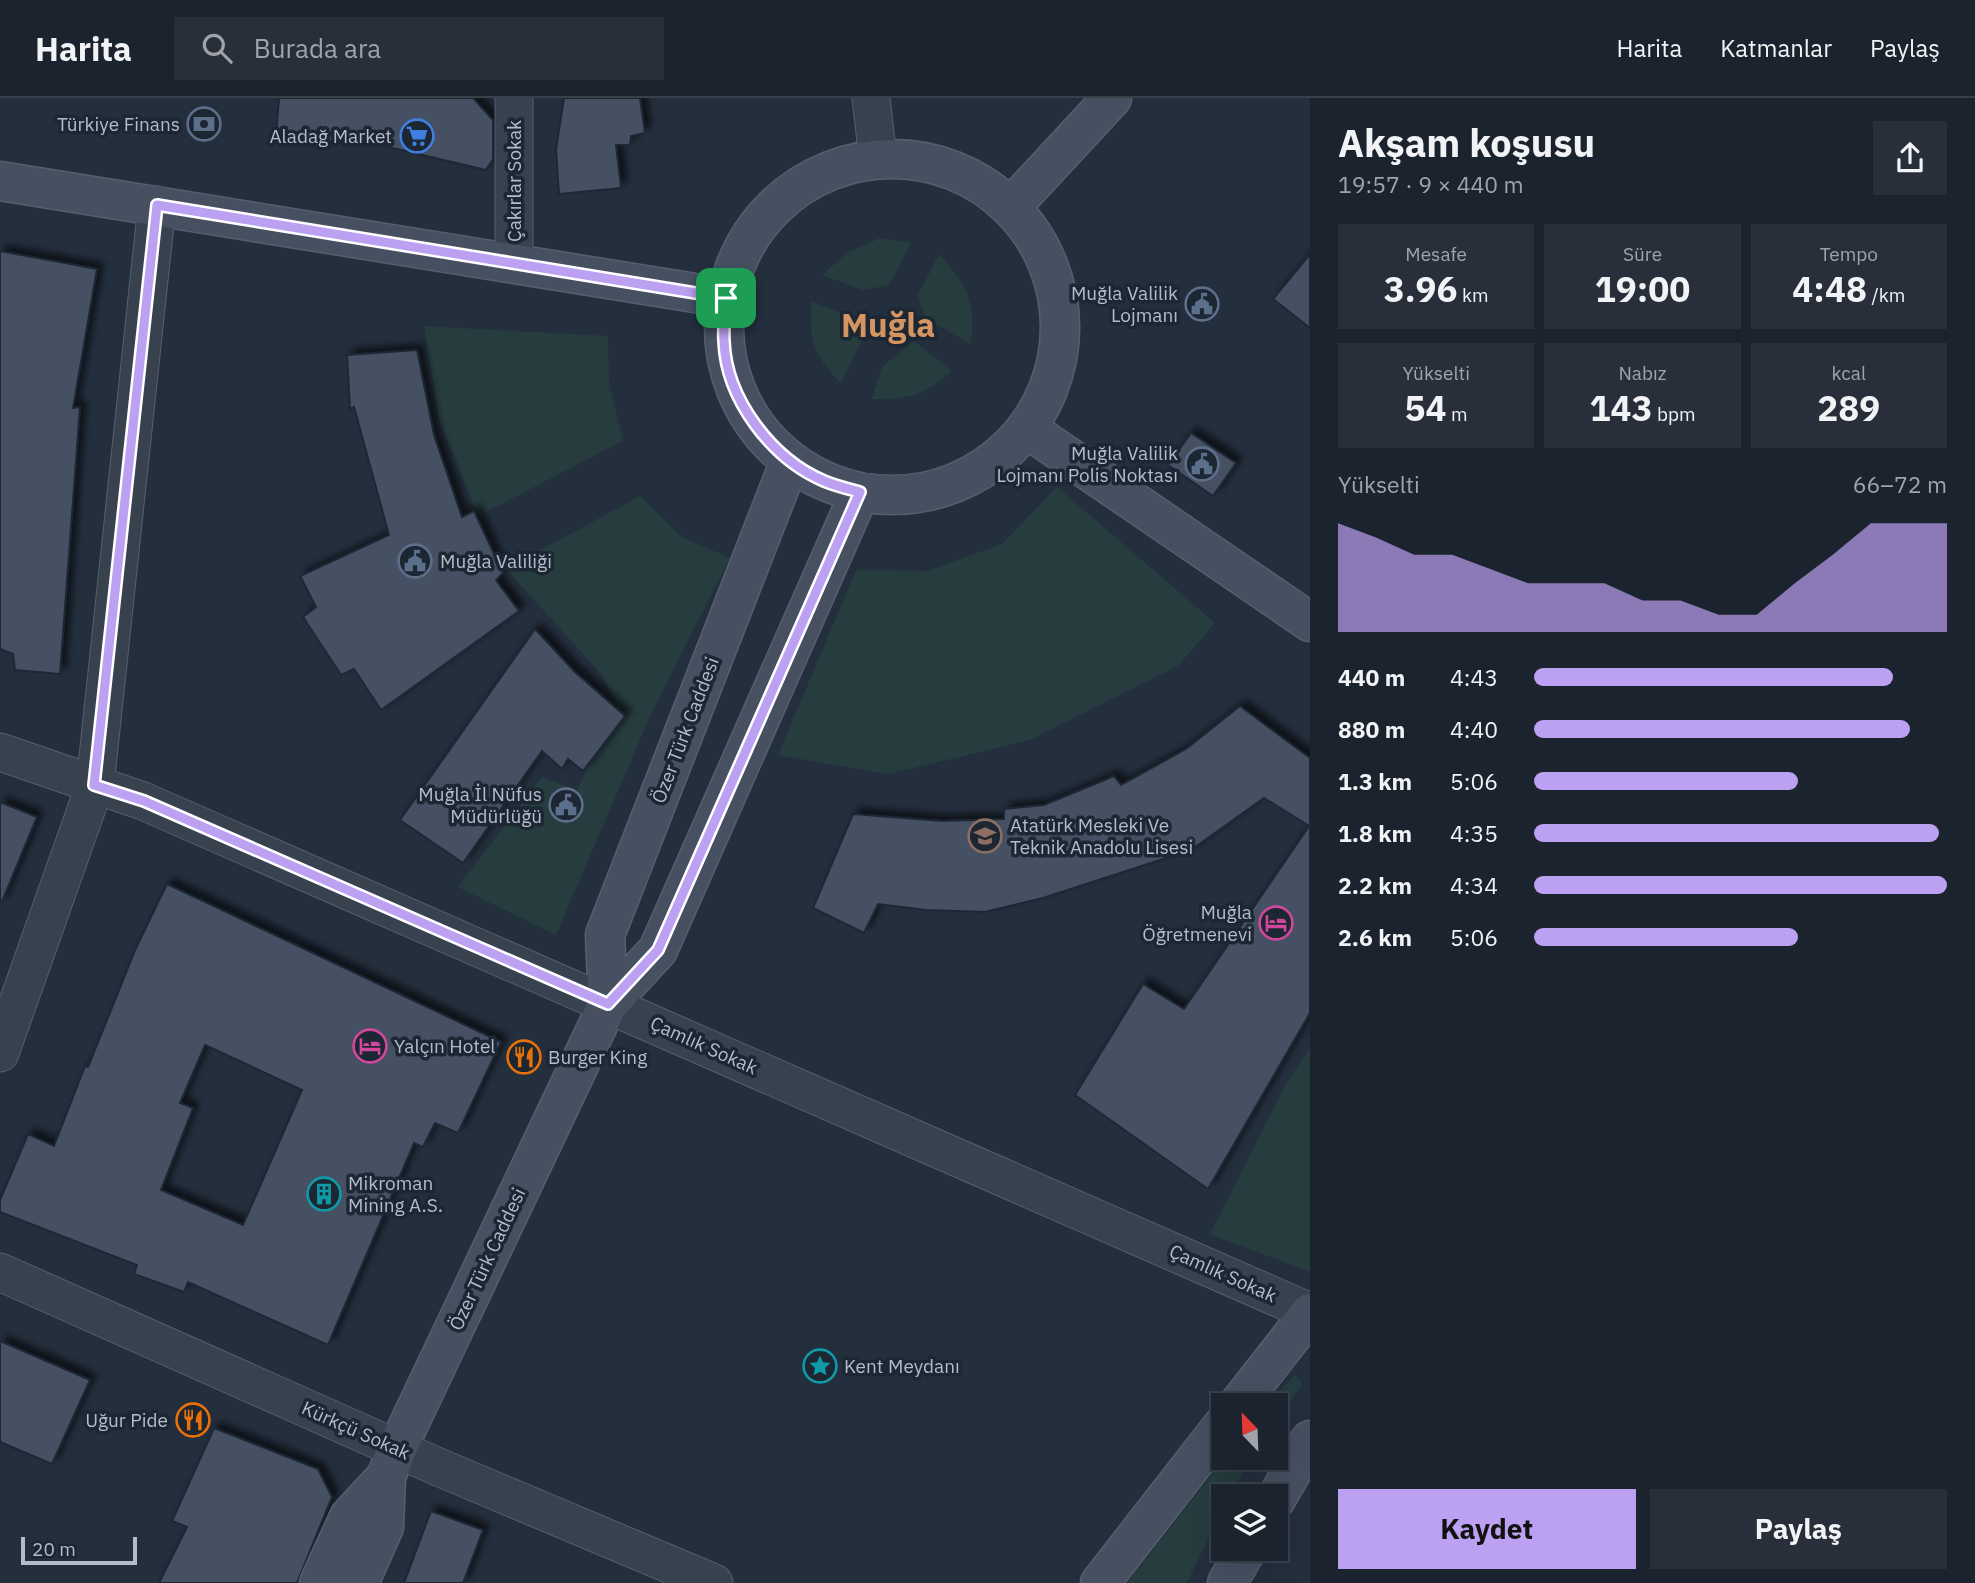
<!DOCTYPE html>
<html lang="tr">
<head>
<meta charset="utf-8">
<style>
  body { margin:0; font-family:"IBM Plex Sans",sans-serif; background:#282f3a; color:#f1f3f6; height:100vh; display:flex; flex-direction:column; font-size:26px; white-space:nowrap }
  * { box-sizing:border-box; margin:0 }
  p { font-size:23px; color:#a0a4aa }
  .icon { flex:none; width:38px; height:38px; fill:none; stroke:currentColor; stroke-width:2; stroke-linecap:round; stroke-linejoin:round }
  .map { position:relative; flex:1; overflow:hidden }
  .sheet { display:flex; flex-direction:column; background:#1b232e; width:665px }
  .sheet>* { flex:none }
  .needle { width:46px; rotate:337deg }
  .controls { position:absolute; left:1211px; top:1295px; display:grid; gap:14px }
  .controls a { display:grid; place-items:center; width:77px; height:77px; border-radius:0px; background:#1b232e; box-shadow:0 7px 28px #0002,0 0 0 2px #39404a; font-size:35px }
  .scale { position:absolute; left:21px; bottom:18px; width:116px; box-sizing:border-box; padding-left:7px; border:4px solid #b4bcc9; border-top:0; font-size:19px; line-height:24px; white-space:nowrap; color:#b4bcc9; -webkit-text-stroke:5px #1d2633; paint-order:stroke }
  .pin { position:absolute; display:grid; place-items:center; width:60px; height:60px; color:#fff; margin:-30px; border-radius:14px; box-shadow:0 4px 10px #0006 }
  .round { display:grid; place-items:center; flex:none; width:74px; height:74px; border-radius:0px; background:#282f3a }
  .headline { display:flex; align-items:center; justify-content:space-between; height:119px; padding:0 28px }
  h1 { font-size:38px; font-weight:700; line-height:52px }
  .stats { display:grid; grid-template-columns:repeat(3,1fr); gap:10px; height:119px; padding:7px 28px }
  .stats div { display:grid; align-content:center; border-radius:0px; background:#282f3a; text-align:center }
  .stats b { font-size:35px; font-weight:700 }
  .stats small { font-size:19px; font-weight:400 }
  .stats p { font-size:19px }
  .chart { height:196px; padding:14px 28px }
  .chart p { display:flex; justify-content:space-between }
  .chart svg { width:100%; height:126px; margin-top:7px; fill:#bca0f2; opacity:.7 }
  .button { display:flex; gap:14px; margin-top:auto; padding:14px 28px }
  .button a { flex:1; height:80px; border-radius:0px; background:#bca0f2; color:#111; font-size:28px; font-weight:700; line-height:80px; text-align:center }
  .button a+a { background:#282f3a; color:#f1f3f6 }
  ul { padding:0 28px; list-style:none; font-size:23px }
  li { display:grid; grid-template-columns:112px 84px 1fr; align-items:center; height:52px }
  li i { height:18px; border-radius:9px; background:#bca0f2 }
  header { display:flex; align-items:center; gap:42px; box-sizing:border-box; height:98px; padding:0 35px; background:#1b232e; border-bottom:2px solid #39404a }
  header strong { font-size:33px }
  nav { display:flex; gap:38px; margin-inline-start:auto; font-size:24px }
  .search { width:490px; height:63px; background:#282f3a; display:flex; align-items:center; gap:18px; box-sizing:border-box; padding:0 24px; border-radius:0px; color:#a0a4aa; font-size:26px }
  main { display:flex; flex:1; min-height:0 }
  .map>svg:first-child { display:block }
  .green { fill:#263c3f }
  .building { fill:#455162; stroke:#1f2835; stroke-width:2; fill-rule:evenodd; filter:url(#shadow) }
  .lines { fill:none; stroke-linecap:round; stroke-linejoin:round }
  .street-casing { stroke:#565f6c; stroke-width:39 }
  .secondary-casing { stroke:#565f6c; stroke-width:41 }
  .street { stroke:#38414e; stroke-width:37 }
  .secondary { stroke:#465061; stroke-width:38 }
  .route-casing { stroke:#fff; stroke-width:14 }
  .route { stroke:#bca0f2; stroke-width:9 }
  .labels { text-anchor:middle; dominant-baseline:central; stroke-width:7; stroke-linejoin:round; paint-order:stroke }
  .poi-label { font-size:19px; fill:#b4bcc9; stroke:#1d2633; text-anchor:end }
  .street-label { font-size:19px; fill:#b4bcc9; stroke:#1d2633 }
  .town-label { font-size:33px; font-weight:bold; fill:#d59563; stroke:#1d2633 }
</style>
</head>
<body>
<header>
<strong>Harita</strong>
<div class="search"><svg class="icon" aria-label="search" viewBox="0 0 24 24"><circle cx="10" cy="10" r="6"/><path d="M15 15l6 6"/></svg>Burada ara</div>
<nav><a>Harita</a><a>Katmanlar</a><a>Paylaş</a></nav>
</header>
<main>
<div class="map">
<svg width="1310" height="1485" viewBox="0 0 1310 1485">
  <defs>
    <filter id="shadow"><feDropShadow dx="6" dy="-6" stdDeviation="3.5" flood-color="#0009"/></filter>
  </defs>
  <rect width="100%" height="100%" fill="#242f3e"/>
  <path class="green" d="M880,140L911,145L889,187L863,192L822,177L847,155Z
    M939,156C969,191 975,199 971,246L925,220L918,197Z
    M811,203L855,221L863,240L841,285C813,257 809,242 811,203Z
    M424,228L608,238L609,287L623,343L478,418L439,321Z
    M914,243L952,273C923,297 911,302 872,301L882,269Z
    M1057,389L1215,525L1178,568L1030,642L888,676L778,657L856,472L927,473L1002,446Z
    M640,398L682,439L730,460L651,616L556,837L458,789L542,679L577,692L618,609L602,577L506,471Z
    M1310,950V1174L1210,1136L1285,987Z
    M1295,1277L1302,1286L1276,1323V1307H1266Z
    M1225,1360H1250L1230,1398H1223V1410L1187,1485H1127Z"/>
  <path class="building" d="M279,0H473L493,22V61L486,72L384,48L276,38Z
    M564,0H640L645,35L631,38L630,47H616L621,90L559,96L556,51Z
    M0,153L97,171L73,310L80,309L60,576L15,572L13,556L0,551Z
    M1310,156V230L1273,201Z
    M417,252L434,337L462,419L474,413L503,475L496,482L519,513L381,612L354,571L341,577L303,519L316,509L300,478L389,437L354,309L350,311L347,257Z
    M1191,335L1236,365L1213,398L1168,367Z
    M535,531L575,574L625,618L583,673L568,661L562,671L542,653L463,765L400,722Z
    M1240,608L1310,660V915L1208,1091L1075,997L1143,886L1184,911L1309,728L1264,700L1191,752L1043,800L985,814L926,812L878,806L864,835L813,810L853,716L942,723L1004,721V711L1044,707L1114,678L1121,687L1186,651Z
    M0,704L37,719L1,806H0Z
    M167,786L501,944L458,1035L435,1025L423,1049L414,1045L328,1247L188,1184L184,1194L134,1176L137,1167L0,1114V1102L28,1036L54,1048L85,968L88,969L136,850ZM205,947L302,992L243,1127L161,1092L193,1010L180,1005Z
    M0,1243L90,1282L52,1366L0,1344Z
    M214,1330L318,1371L332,1399L297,1485H159L187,1429L172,1423Z
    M431,1413L483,1432L463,1485H404Z"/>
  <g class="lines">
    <defs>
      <path id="street" d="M514,0V165
        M871,0L878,61
        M0,654L143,703L1310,1214
        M0,955L95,687L157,107
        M0,1174L436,1368L714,1485"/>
      <path id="secondary" d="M724 229a168 168 0 1 1 336 0a168 168 0 1 1-336 0Z
        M0,83L726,200
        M1011,109L1112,0
        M1026,330L1310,524
        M608,906L605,837L790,363
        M1238,1307L1310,1215
        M1276,1401L1310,1342
        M319,1485L349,1419L386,1379
        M359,1485L384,1429L386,1379L397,1351L608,906L658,852L860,394
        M1100,1485L1223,1327
        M1227,1485L1247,1451"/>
    </defs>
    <use href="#street" class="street-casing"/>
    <use href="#secondary" class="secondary-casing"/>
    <use href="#street" class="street"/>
    <use href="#secondary" class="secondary"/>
  </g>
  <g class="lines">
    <defs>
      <path id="route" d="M157,107L726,200C725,214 723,229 724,243C726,301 772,361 824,383C836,388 849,391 860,394L658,852L608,906L144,703L94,687Z"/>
    </defs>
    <use href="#route" class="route-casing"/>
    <use href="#route" class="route"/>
  </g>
  <defs>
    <symbol id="bank-ring" viewBox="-11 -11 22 22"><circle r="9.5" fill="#1d2633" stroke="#5c6f8a" stroke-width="1.5"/><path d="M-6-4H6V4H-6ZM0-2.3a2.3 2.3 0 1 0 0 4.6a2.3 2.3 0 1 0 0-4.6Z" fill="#5c6f8a"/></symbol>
    <symbol id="supermarket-ring" viewBox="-11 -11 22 22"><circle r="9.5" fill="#1d2633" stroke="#3f7fe0" stroke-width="1.5"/><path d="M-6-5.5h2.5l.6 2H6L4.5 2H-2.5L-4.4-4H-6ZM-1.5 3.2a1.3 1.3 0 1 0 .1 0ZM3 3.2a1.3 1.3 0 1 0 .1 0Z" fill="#3f7fe0"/></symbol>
    <symbol id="civic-ring" viewBox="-11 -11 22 22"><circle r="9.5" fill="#1d2633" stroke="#5c6f8a" stroke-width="1.5"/><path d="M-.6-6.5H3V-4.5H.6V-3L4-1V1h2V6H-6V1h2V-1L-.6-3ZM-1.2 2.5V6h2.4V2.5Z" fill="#5c6f8a"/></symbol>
    <symbol id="school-ring" viewBox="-11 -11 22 22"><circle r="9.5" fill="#1d2633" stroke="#8d6e63" stroke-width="1.5"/><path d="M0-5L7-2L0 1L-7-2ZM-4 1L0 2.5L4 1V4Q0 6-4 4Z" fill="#8d6e63"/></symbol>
    <symbol id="hotel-ring" viewBox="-11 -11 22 22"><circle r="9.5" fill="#1d2633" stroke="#d1479c" stroke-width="1.5"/><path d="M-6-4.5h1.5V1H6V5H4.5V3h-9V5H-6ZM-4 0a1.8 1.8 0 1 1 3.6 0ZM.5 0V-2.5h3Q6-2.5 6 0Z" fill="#d1479c"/></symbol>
    <symbol id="restaurant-ring" viewBox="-11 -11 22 22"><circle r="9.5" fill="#1d2633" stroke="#e8710a" stroke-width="1.5"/><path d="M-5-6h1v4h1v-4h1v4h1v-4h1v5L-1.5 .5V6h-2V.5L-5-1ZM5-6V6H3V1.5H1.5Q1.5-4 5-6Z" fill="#e8710a"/></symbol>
    <symbol id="building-ring" viewBox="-11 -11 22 22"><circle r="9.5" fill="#1d2633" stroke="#0f9aa8" stroke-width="1.5"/><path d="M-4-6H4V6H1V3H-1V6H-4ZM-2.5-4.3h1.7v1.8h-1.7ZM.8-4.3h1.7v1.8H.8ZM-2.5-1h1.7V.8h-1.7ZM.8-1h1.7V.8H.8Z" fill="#0f9aa8"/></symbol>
    <symbol id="sight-ring" viewBox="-11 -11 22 22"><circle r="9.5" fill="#1d2633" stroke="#0f9aa8" stroke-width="1.5"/><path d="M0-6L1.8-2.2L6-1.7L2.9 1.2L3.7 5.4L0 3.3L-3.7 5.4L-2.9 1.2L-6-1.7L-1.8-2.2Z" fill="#0f9aa8"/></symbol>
  </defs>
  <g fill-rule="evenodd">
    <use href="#bank-ring" x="185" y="7" width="38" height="38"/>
    <use href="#supermarket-ring" x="398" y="19" width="38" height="38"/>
    <use href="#civic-ring" x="1183" y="187" width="38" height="38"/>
    <use href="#civic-ring" x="1183" y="347" width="38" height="38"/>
    <use href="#civic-ring" x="396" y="444" width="38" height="38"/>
    <use href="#civic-ring" x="547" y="688" width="38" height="38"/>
    <use href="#school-ring" x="966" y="719" width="38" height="38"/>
    <use href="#hotel-ring" x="1257" y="806" width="38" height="38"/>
    <use href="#hotel-ring" x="351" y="929" width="38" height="38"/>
    <use href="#restaurant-ring" x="505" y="940" width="38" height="38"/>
    <use href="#building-ring" x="305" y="1077" width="38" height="38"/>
    <use href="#sight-ring" x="801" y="1249" width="38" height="38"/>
    <use href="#restaurant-ring" x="174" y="1303" width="38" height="38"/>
  </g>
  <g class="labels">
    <g class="poi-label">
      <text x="180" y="26">Türkiye Finans</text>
      <text x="392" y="38">Aladağ Market</text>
      <text x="1178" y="195">Muğla Valilik<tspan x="1178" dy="22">Lojmanı</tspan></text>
      <text x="1178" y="355">Muğla Valilik<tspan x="1178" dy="22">Lojmanı Polis Noktası</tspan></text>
      <text x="440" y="463" text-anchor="start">Muğla Valiliği</text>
      <text x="542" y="696">Muğla İl Nüfus<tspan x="542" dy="22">Müdürlüğü</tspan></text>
      <text x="1010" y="727" text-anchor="start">Atatürk Mesleki Ve<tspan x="1010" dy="22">Teknik Anadolu Lisesi</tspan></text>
      <text x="1252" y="814">Muğla<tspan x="1252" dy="22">Öğretmenevi</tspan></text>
      <text x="394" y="948" text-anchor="start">Yalçın Hotel</text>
      <text x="548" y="959" text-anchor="start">Burger King</text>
      <text x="348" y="1085" text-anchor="start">Mikroman<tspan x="348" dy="22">Mining A.S.</tspan></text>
      <text x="844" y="1268" text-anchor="start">Kent Meydanı</text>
      <text x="168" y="1322">Uğur Pide</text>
    </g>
    <g class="street-label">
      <text transform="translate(514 83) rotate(-90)">Çakırlar Sokak</text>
      <text transform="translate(685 632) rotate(-69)">Özer Türk Caddesi</text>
      <text transform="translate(704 947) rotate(24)">Çamlık Sokak</text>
      <text transform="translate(487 1161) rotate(-65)">Özer Türk Caddesi</text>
      <text transform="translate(1223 1175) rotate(24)">Çamlık Sokak</text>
      <text transform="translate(356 1332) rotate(24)">Kürkçü Sokak</text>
    </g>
    <g class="town-label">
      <text x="888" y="226">Muğla</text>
    </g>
  </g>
</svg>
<div class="controls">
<a><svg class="needle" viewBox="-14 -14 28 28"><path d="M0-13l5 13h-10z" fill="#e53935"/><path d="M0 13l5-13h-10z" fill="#a0a4aa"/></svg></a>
<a><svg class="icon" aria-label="layers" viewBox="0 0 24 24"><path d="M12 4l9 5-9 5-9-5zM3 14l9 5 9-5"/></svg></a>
</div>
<div class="scale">20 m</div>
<div class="pin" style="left:726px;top:200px;background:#1e9e55"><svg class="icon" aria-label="arrive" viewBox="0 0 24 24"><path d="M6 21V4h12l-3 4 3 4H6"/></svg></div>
</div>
<section class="sheet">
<div class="headline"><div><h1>Akşam koşusu</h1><p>19:57 · 9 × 440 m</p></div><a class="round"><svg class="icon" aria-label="share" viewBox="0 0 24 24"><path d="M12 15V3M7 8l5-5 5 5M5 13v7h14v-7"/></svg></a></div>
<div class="stats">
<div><p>Mesafe</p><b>3.96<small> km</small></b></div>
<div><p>Süre</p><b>19:00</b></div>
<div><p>Tempo</p><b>4:48<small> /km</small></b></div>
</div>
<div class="stats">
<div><p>Yükselti</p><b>54<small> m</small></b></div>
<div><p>Nabız</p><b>143<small> bpm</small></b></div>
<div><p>kcal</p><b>289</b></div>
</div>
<div class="chart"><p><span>Yükselti</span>66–72 m</p>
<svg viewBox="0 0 160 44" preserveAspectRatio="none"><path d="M0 44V6L10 11L20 17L30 17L40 22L50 27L60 27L70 27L80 33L90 33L100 38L110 38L120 27L130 17L140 6L150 6L160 6V44z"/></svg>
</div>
<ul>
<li><b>440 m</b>4:43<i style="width:87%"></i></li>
<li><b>880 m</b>4:40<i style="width:91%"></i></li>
<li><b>1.3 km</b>5:06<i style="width:64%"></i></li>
<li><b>1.8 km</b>4:35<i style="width:98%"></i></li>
<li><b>2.2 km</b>4:34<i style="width:100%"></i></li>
<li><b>2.6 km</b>5:06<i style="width:64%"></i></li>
</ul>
<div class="button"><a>Kaydet</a><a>Paylaş</a></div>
</section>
</main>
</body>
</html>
